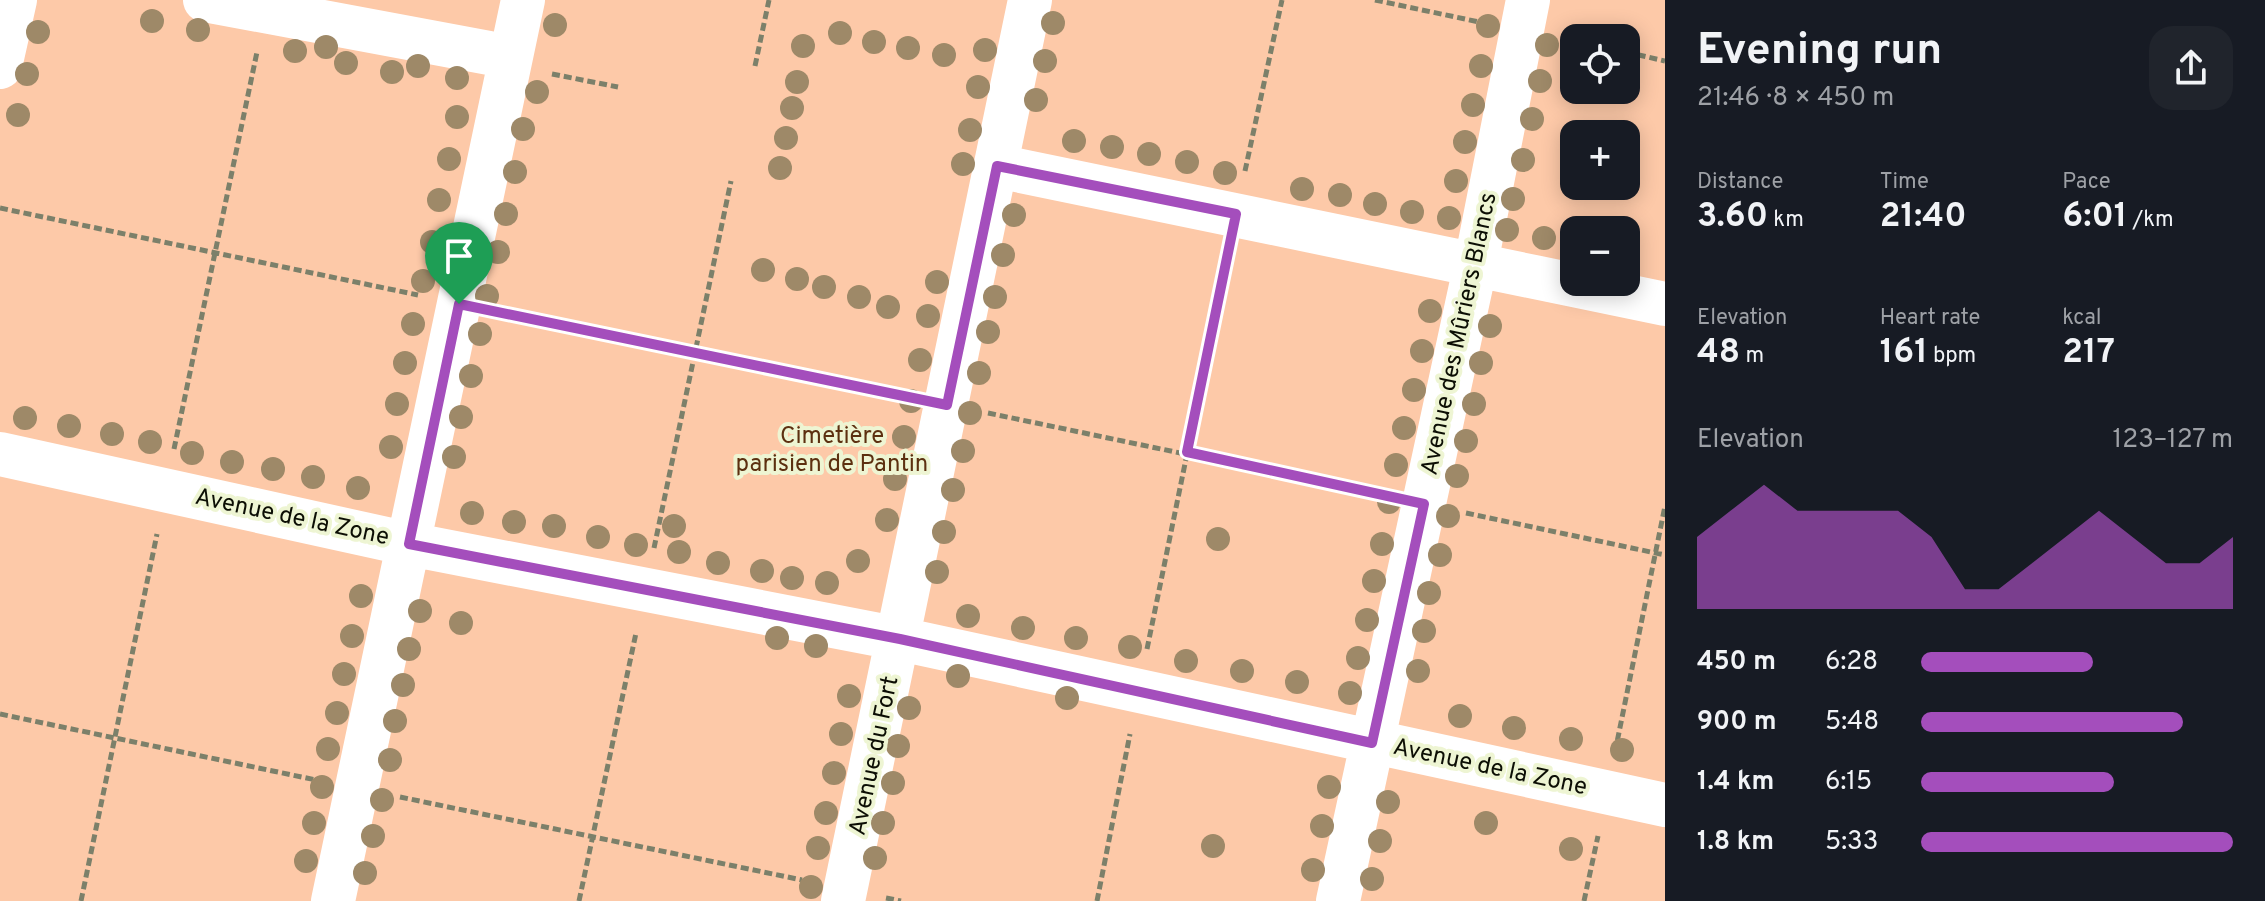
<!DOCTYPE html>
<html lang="en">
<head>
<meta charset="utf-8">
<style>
  body { margin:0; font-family:Overpass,sans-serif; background:#20242c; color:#f1f3f6; height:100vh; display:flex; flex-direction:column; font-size:30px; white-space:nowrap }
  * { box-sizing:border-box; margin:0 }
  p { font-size:26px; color:#9ea1a6 }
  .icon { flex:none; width:44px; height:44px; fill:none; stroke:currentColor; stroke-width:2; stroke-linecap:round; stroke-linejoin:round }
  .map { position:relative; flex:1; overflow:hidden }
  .side { display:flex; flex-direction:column; background:#171b24; width:600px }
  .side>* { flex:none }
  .fabs { position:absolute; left:1560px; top:24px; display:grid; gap:16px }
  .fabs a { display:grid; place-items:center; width:80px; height:80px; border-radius:16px; background:#171b24; box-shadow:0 4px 20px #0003; font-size:40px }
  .pin { position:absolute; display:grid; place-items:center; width:68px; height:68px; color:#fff; margin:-82px -34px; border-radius:50% 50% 50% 0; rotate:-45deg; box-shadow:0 0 8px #0007 }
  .pin .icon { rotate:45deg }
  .round { display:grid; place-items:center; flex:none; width:84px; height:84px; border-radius:24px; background:#20242c }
  .headline { display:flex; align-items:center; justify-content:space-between; height:136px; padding:0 32px }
  h1 { font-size:44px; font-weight:700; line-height:60px }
  .figures { display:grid; grid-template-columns:repeat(3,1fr); gap:12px; height:136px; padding:8px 32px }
  .figures div { display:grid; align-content:center }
  .figures b { font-size:34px; font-weight:700 }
  .figures small { font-size:22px; font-weight:400 }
  .figures p { font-size:22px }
  .chart { height:224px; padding:16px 32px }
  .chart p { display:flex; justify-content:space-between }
  .chart svg { width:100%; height:144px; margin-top:8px; fill:#a44ebc; opacity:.7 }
  ul { padding:0 32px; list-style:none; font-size:26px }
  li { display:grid; grid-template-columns:128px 96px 1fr; align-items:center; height:60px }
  li i { height:20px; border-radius:10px; background:#a44ebc }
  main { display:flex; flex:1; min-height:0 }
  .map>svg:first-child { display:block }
  .green { fill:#fdc9a8; fill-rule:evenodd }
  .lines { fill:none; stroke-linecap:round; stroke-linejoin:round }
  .path { stroke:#7c806a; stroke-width:5; stroke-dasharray:8 4; stroke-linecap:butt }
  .minor { stroke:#fff; stroke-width:44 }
  .tree { fill:#9e8968 }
  .route-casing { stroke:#fff; stroke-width:16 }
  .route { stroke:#a44ebc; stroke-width:10 }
  .labels { text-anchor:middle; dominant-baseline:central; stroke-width:8; stroke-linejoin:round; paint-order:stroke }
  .street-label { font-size:24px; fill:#0c0e04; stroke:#eef5d3 }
  .park-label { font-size:24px; fill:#5c3010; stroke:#eef5d3 }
</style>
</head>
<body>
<main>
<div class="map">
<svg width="1665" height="901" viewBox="0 0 1665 901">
  <rect width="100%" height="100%" fill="#eef5d3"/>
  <path class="green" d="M0,0H1665V901H0ZM1574,38H1626V90H1574ZM1574,134H1626V186H1574ZM1574,230H1626V282H1574Z"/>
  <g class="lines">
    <path class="path" d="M1375,0L1479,22
      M1626,52L1665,61
      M755,66L769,0
      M552,74L618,87
      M1245,171L1282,0
      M0,208L418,295
      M502,313L904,396
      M988,413L1382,495
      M174,449L257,52
      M1466,513L1665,555
      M654,548L731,181
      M1147,649L1227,259
      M0,714L316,780
      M1615,752L1665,506
      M400,797L802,880
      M886,898L901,901
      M81,901L157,534
      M579,901L636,633
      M1097,901L1130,734
      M1584,901L1598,836"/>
    <path class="minor" d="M205,0L511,57
      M0,67L15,0
      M997,166L1665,304
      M0,454L409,544L900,639L1665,805
      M333,901L523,0
      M843,901L1030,0
      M1338,901L1476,263L1528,0"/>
  </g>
  <g class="tree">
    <circle cx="152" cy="21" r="12"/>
    <circle cx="1053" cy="23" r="12"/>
    <circle cx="555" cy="25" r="12"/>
    <circle cx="1488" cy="26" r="12"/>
    <circle cx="198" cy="30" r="12"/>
    <circle cx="38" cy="32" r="12"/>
    <circle cx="840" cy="33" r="12"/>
    <circle cx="874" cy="42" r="12"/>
    <circle cx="1547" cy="45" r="12"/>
    <circle cx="803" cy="46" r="12"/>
    <circle cx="326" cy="47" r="12"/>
    <circle cx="908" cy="48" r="12"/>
    <circle cx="985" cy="50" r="12"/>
    <circle cx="295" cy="51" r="12"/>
    <circle cx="944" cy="55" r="12"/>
    <circle cx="1045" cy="61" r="12"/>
    <circle cx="346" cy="63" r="12"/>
    <circle cx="418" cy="66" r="12"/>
    <circle cx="1481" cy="66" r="12"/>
    <circle cx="392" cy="72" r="12"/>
    <circle cx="27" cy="74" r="12"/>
    <circle cx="457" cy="78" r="12"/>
    <circle cx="1540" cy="81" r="12"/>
    <circle cx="797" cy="82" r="12"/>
    <circle cx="978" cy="87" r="12"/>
    <circle cx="537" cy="92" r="12"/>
    <circle cx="1036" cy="100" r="12"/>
    <circle cx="1473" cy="105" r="12"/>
    <circle cx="792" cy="108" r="12"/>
    <circle cx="18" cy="115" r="12"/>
    <circle cx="457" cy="117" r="12"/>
    <circle cx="1532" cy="119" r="12"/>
    <circle cx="523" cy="129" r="12"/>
    <circle cx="970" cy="130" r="12"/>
    <circle cx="786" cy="138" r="12"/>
    <circle cx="1074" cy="141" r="12"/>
    <circle cx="1465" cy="142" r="12"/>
    <circle cx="1112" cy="147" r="12"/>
    <circle cx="1149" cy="154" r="12"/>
    <circle cx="449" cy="159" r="12"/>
    <circle cx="1523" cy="160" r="12"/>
    <circle cx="1187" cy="162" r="12"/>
    <circle cx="963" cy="164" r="12"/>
    <circle cx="780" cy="168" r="12"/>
    <circle cx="515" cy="172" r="12"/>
    <circle cx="1225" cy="173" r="12"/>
    <circle cx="1456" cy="181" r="12"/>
    <circle cx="1302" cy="189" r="12"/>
    <circle cx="1340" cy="195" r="12"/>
    <circle cx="1513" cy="199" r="12"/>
    <circle cx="439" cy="200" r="12"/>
    <circle cx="1375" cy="204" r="12"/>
    <circle cx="1412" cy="212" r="12"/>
    <circle cx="506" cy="214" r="12"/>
    <circle cx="1014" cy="215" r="12"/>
    <circle cx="1449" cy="218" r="12"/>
    <circle cx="1507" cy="230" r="12"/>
    <circle cx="1544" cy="238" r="12"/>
    <circle cx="432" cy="242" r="12"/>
    <circle cx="498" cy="252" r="12"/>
    <circle cx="1003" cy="255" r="12"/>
    <circle cx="763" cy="270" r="12"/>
    <circle cx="797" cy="279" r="12"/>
    <circle cx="423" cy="281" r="12"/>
    <circle cx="937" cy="282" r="12"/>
    <circle cx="824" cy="287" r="12"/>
    <circle cx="487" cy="296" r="12"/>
    <circle cx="859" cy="297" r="12"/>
    <circle cx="995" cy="297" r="12"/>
    <circle cx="888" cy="307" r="12"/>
    <circle cx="1430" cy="311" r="12"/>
    <circle cx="928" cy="316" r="12"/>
    <circle cx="413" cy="324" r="12"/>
    <circle cx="1490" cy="326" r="12"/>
    <circle cx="988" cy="332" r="12"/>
    <circle cx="480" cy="334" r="12"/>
    <circle cx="1422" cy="351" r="12"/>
    <circle cx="920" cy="360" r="12"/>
    <circle cx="405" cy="363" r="12"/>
    <circle cx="1481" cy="363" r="12"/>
    <circle cx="979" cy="373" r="12"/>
    <circle cx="471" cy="376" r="12"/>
    <circle cx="1414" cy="390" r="12"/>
    <circle cx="911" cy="401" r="12"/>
    <circle cx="397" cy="404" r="12"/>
    <circle cx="1474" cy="404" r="12"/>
    <circle cx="970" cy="413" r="12"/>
    <circle cx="461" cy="417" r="12"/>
    <circle cx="25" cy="418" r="12"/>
    <circle cx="69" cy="426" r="12"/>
    <circle cx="1404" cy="428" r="12"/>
    <circle cx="112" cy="434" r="12"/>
    <circle cx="904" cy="437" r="12"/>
    <circle cx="1466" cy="441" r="12"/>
    <circle cx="150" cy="442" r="12"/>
    <circle cx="391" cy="447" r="12"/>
    <circle cx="963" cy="451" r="12"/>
    <circle cx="192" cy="453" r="12"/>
    <circle cx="454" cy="457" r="12"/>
    <circle cx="232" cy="462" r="12"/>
    <circle cx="1396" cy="465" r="12"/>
    <circle cx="273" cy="469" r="12"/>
    <circle cx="1457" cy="476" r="12"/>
    <circle cx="313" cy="477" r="12"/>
    <circle cx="895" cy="479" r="12"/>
    <circle cx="358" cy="488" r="12"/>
    <circle cx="953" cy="490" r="12"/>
    <circle cx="1389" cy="502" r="12"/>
    <circle cx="472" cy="513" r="12"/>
    <circle cx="1448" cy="516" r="12"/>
    <circle cx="887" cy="520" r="12"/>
    <circle cx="514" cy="522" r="12"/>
    <circle cx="554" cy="526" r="12"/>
    <circle cx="674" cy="526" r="12"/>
    <circle cx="944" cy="532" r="12"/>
    <circle cx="598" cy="537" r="12"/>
    <circle cx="1218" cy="539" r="12"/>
    <circle cx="1382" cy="544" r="12"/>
    <circle cx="636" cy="545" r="12"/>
    <circle cx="679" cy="552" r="12"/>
    <circle cx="1440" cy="555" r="12"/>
    <circle cx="858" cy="561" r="12"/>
    <circle cx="718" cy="563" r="12"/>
    <circle cx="762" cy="571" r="12"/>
    <circle cx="937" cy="572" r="12"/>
    <circle cx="792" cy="578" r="12"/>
    <circle cx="1374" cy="581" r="12"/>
    <circle cx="827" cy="583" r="12"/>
    <circle cx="1429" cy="593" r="12"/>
    <circle cx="361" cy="596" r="12"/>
    <circle cx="420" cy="611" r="12"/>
    <circle cx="968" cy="616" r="12"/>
    <circle cx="1367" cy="620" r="12"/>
    <circle cx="461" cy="623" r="12"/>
    <circle cx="1023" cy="628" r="12"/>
    <circle cx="1424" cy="631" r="12"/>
    <circle cx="352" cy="636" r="12"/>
    <circle cx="777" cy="638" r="12"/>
    <circle cx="1076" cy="638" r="12"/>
    <circle cx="816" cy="646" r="12"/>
    <circle cx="1130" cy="647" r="12"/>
    <circle cx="409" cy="649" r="12"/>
    <circle cx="1358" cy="658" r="12"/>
    <circle cx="1186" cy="661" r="12"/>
    <circle cx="1242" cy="671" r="12"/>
    <circle cx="1418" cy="671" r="12"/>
    <circle cx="344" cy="674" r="12"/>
    <circle cx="958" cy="676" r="12"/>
    <circle cx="1297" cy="682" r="12"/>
    <circle cx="403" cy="685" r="12"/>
    <circle cx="1350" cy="693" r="12"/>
    <circle cx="849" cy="696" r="12"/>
    <circle cx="1067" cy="698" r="12"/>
    <circle cx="909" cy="708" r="12"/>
    <circle cx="337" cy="713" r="12"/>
    <circle cx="1460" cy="716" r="12"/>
    <circle cx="395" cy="721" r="12"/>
    <circle cx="1514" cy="728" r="12"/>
    <circle cx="841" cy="734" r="12"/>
    <circle cx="1571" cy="739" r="12"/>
    <circle cx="898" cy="746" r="12"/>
    <circle cx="328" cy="749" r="12"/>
    <circle cx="1622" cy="750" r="12"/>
    <circle cx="390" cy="760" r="12"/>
    <circle cx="834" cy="773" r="12"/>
    <circle cx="893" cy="783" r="12"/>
    <circle cx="322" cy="787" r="12"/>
    <circle cx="1329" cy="787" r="12"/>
    <circle cx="382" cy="800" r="12"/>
    <circle cx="1388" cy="802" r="12"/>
    <circle cx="826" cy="813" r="12"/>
    <circle cx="314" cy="823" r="12"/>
    <circle cx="883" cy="823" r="12"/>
    <circle cx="1486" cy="823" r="12"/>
    <circle cx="1322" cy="826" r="12"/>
    <circle cx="373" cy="836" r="12"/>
    <circle cx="1380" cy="841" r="12"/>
    <circle cx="1213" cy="846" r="12"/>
    <circle cx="818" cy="848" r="12"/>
    <circle cx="1571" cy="849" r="12"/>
    <circle cx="875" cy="858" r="12"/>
    <circle cx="306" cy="861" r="12"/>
    <circle cx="1313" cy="870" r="12"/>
    <circle cx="365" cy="873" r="12"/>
    <circle cx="1372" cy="879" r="12"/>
    <circle cx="811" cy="887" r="12"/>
  </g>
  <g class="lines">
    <defs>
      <path id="route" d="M997,166L1236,214L1187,452L1424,504L1372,743L900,639L409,544L459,304L947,405Z"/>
    </defs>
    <use href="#route" class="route-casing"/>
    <use href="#route" class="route"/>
  </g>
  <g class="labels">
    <g class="street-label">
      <text transform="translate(1460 334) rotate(-78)">Avenue des Mûriers Blancs</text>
      <text transform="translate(292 518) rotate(12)">Avenue de la Zone</text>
      <text transform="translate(875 756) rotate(-78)">Avenue du Fort</text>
      <text transform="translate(1490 768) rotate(12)">Avenue de la Zone</text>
    </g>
    <g class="park-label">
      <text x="832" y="437">Cimetière<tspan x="832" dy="28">parisien de Pantin</tspan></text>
    </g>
  </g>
</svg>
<div class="fabs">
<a><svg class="icon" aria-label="locate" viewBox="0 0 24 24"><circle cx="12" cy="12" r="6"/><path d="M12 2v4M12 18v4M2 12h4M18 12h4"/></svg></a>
<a>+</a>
<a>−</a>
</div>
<div class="pin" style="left:459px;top:304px;background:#1e9e55"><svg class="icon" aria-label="arrive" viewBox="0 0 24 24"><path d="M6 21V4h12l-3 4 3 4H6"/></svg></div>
</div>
<section class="side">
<div class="headline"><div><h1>Evening run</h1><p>21:46 · 8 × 450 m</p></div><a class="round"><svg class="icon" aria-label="share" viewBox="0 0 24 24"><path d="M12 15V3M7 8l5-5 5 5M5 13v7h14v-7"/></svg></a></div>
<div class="figures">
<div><p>Distance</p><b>3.60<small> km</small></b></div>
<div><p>Time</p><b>21:40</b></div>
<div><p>Pace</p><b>6:01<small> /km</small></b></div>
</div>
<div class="figures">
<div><p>Elevation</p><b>48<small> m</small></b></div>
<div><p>Heart rate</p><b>161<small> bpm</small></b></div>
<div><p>kcal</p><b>217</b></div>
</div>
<div class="chart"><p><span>Elevation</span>123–127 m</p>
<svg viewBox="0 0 160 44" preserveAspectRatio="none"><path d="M0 44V22L10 14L20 6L30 14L40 14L50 14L60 14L70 22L80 38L90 38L100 30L110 22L120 14L130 22L140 30L150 30L160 22V44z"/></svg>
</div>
<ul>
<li><b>450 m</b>6:28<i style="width:55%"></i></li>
<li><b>900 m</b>5:48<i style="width:84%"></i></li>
<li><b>1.4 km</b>6:15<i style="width:62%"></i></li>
<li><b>1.8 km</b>5:33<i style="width:100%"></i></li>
</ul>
</section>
</main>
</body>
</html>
